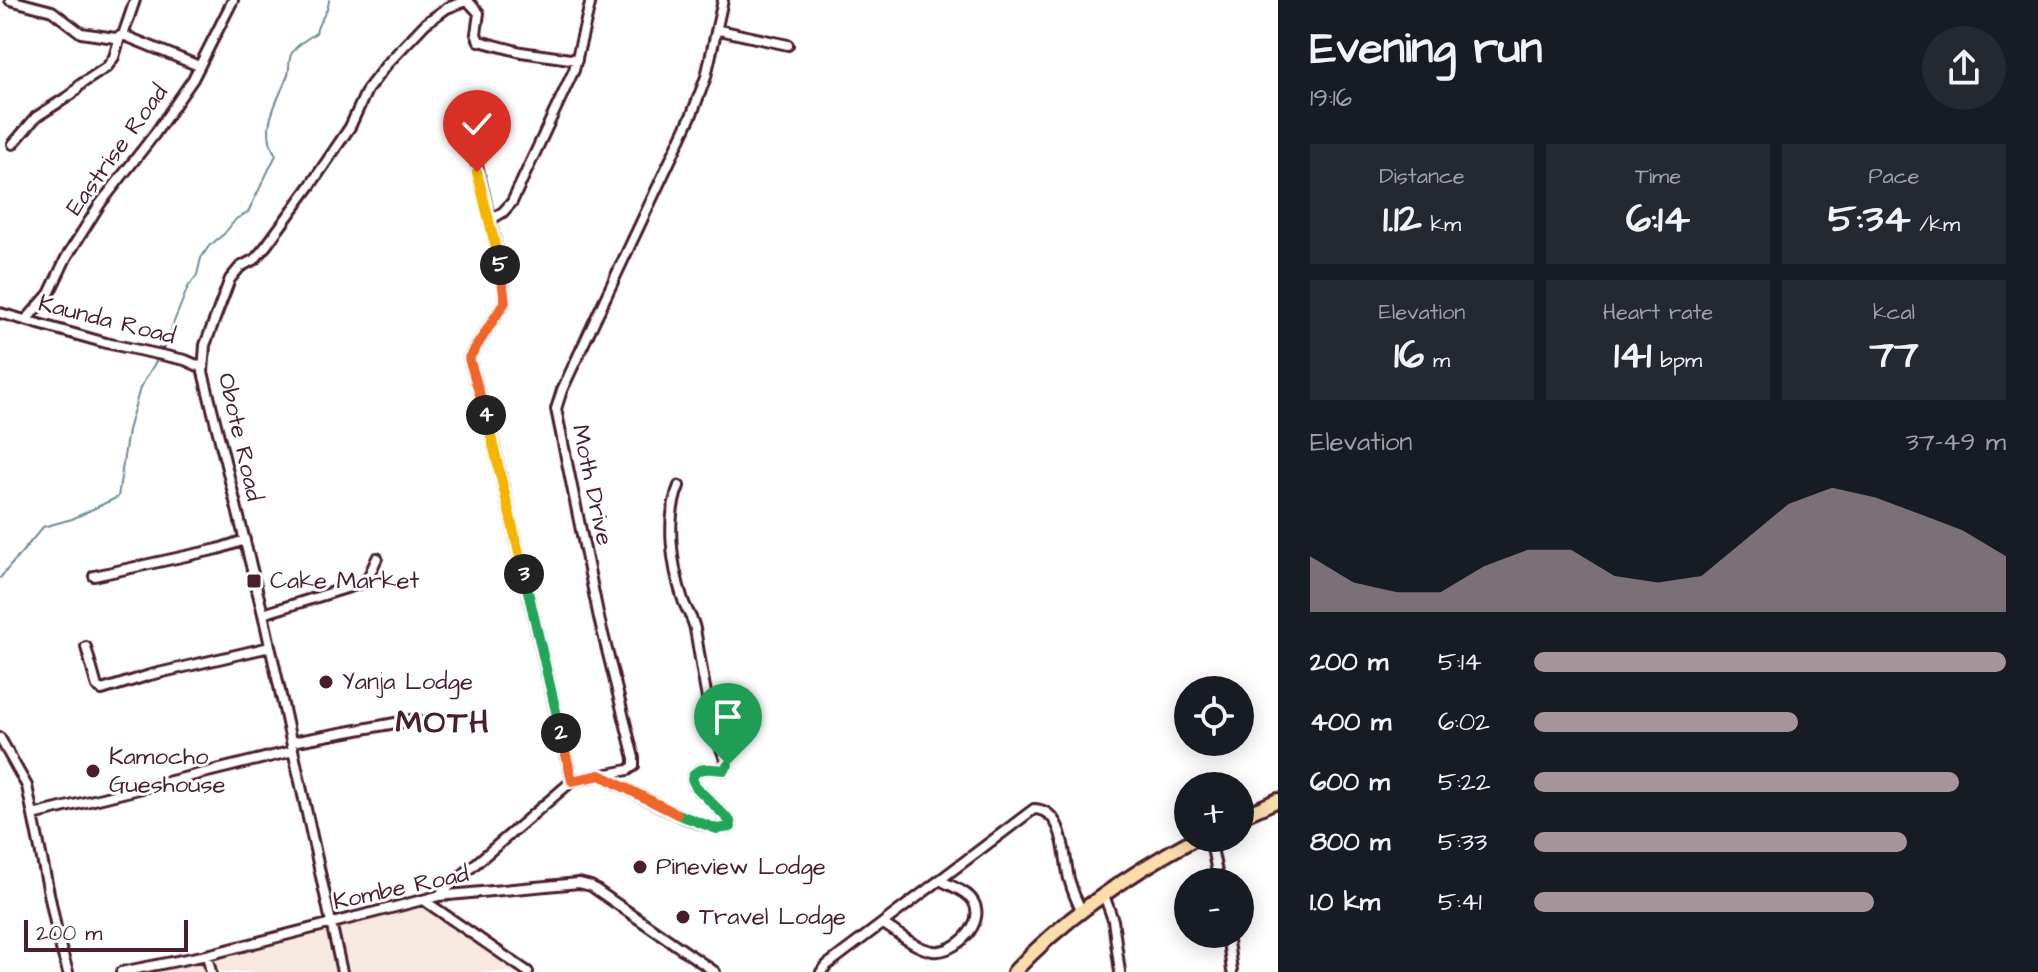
<!DOCTYPE html>
<html lang="en">
<head>
<meta charset="utf-8">
<style>
  body { margin:0; font-family:"Architects Daughter",sans-serif; background:#242831; color:#f1f3f6; height:100vh; display:flex; flex-direction:column; font-size:30px; white-space:nowrap }
  * { box-sizing:border-box; margin:0 }
  p { font-size:26px; color:#9ea1a6 }
  .icon { flex:none; width:44px; height:44px; fill:none; stroke:currentColor; stroke-width:2; stroke-linecap:round; stroke-linejoin:round }
  .map { position:relative; flex:1; overflow:hidden }
  .details { display:flex; flex-direction:column; background:#171b24; width:760px }
  .details>* { flex:none }
  .fabs { position:absolute; left:1174px; top:676px; display:grid; gap:16px }
  .fabs a { display:grid; place-items:center; width:80px; height:80px; border-radius:50%; background:#171b24; box-shadow:0 4px 20px #0003; font-size:40px }
  .scale { position:absolute; left:24px; bottom:20px; width:164px; box-sizing:border-box; padding-left:8px; border:4px solid #4a1f2b; border-top:0; font-size:22px; line-height:28px; white-space:nowrap; color:#4a1f2b; -webkit-text-stroke:6px #fff; paint-order:stroke }
  .pin { position:absolute; display:grid; place-items:center; width:68px; height:68px; color:#fff; margin:-82px -34px; border-radius:50% 50% 50% 0; rotate:-45deg; box-shadow:0 0 8px #0007 }
  .pin .icon { rotate:45deg }
  .km { position:absolute; width:40px; height:40px; margin:-20px; border-radius:50%; background:#222; color:#fff; font-size:22px; line-height:40px; text-align:center }
  .round { display:grid; place-items:center; flex:none; width:84px; height:84px; border-radius:42px; background:#242831 }
  .overview { display:flex; align-items:center; justify-content:space-between; height:136px; padding:0 32px }
  h1 { font-size:44px; font-weight:700; line-height:60px }
  .metrics { display:grid; grid-template-columns:repeat(3,1fr); gap:12px; height:136px; padding:8px 32px }
  .metrics div { display:grid; align-content:center; border-radius:0px; background:#242831; text-align:center }
  .metrics b { font-size:40px; font-weight:700 }
  .metrics small { font-size:22px; font-weight:400 }
  .metrics p { font-size:22px }
  .chart { height:224px; padding:16px 32px }
  .chart p { display:flex; justify-content:space-between }
  .chart svg { width:100%; height:144px; margin-top:8px; fill:#a6949b; opacity:.7 }
  ul { padding:0 32px; list-style:none; font-size:26px }
  li { display:grid; grid-template-columns:128px 96px 1fr; align-items:center; height:60px }
  li i { height:20px; border-radius:10px; background:#a6949b }
  main { display:flex; flex:1; min-height:0 }
  .map>svg:first-child { display:block }
  .built { fill:#f7e9df }
  .lines { fill:none; stroke-linecap:round; stroke-linejoin:round }
  .stream { stroke:#6d8c99; stroke-width:2 }
  .minor-casing { stroke:#4a1f2b; stroke-width:14 }
  .highway-casing { stroke:#4a1f2b; stroke-width:18 }
  .minor { stroke:#fff; stroke-width:8 }
  .highway { stroke:#faddab; stroke-width:12 }
  .split-1-casing { stroke:#fff; stroke-width:16 }
  .split-2-casing { stroke:#fff; stroke-width:16 }
  .split-3-casing { stroke:#fff; stroke-width:16 }
  .split-4-casing { stroke:#fff; stroke-width:16 }
  .split-5-casing { stroke:#fff; stroke-width:16 }
  .split-6-casing { stroke:#fff; stroke-width:16 }
  .split-1 { stroke:#22a559; stroke-width:10 }
  .split-2 { stroke:#f0652b; stroke-width:10 }
  .split-3 { stroke:#22a559; stroke-width:10 }
  .split-4 { stroke:#f5b400; stroke-width:10 }
  .split-5 { stroke:#f0652b; stroke-width:10 }
  .split-6 { stroke:#f5b400; stroke-width:10 }
  .poi-dot { fill:#4a1f2b; stroke:#fff; stroke-width:3 }
  .labels { text-anchor:middle; dominant-baseline:central; stroke-width:6; stroke-linejoin:round; paint-order:stroke }
  .street-label { font-size:24px; fill:#4a1f2b; stroke:#fff }
  .poi-label { font-size:24px; fill:#4a1f2b; stroke:#fff; text-anchor:start }
  .district-label { font-size:32px; font-weight:bold; letter-spacing:2px; fill:#4a1f2b; stroke:#fff }
</style>
</head>
<body>
<main>
<div class="map">
<svg width="1278" height="972" viewBox="0 0 1278 972">
  <rect width="100%" height="100%" fill="#fff"/>
  <filter id="ink" filterUnits="userSpaceOnUse"><feTurbulence type="fractalNoise" baseFrequency=".0125" numOctaves="2"/><feDisplacementMap in="SourceGraphic" scale="16" xChannelSelector="R" yChannelSelector="G"/><feConvolveMatrix kernelMatrix="1 2 1 2 8 2 1 2 1" color-interpolation-filters="sRGB"/></filter>
  <g filter="url(#ink)">
    <path class="built" d="M432,903L532,972H115L323,925Z"/>
    <g class="lines">
      <path class="stream" d="M163,349L188,287L197,275L201,258L209,246L224,234L236,219L248,212L276,155C259,128 277,103 287,77C291,70 287,60 292,53C297,44 307,39 316,33C318,20 329,13 329,0
        M0,578L43,527L72,519L118,497L128,430L140,388L158,358"/>
      <defs>
        <path id="minor" d="M10,0L52,11L81,33L115,38L123,35L199,66
          M467,0L479,13L476,34L479,41L521,52L577,60
          M719,30L788,45
          M123,35L135,0
          M484,117L476,135L474,152L502,272L505,302L469,358L488,421L572,781
          M13,144L36,117L72,94L81,84L107,67L114,57L120,37
          M490,220L503,212L512,202L574,70L591,0
          M0,313L106,343L185,360L203,368
          M26,320L49,294L66,258L100,204L154,135L193,79L233,0
          M94,576L218,549L245,540
          M263,614L359,584L368,578L377,558
          M86,647L97,687L102,690L150,675L270,647
          M0,738L27,786L59,942L68,972
          M292,742L417,719
          M600,775C629,788 703,836 731,827L730,821L696,787L692,779C696,765 712,769 724,770L728,765C708,723 703,674 695,629C693,618 686,610 683,600C672,566 665,520 679,486
          M33,815L293,751
          M1210,838L1219,882
          M1104,895L1113,920L1120,972
          M438,896L572,781L628,770L634,766V758L599,618L556,409L562,390L692,114L706,77L723,0
          M425,901L528,972
          M883,924C899,933 914,948 933,951C955,954 987,923 973,901C967,891 950,886 940,880
          M1227,934L1232,971
          M207,955L211,972
          M121,972L207,955L438,896L579,883L591,886L715,972
          M342,972L263,614L203,372L205,345L230,279L240,267L255,259L266,246L310,186L350,127L367,90L387,64L426,23L447,8L468,0
          M821,972L827,965L1034,809C1065,810 1064,857 1069,879C1072,890 1076,900 1081,910"/>
        <path id="highway" d="M1240,817L1278,800
          M1014,972C1066,916 1129,874 1196,838"/>
      </defs>
      <use href="#minor" class="minor-casing"/>
      <use href="#highway" class="highway-casing"/>
      <use href="#minor" class="minor"/>
      <use href="#highway" class="highway"/>
    </g>
  </g>
  <g class="lines" filter="url(#ink)">
    <defs>
      <path id="split-1" d="M677,814L717,829L731,827L730,821L696,787L692,779C696,765 712,769 724,770L728,765"/>
      <path id="split-2" d="M561,733L572,781L600,775L677,814"/>
      <path id="split-3" d="M524,574L561,733"/>
      <path id="split-4" d="M486,415L524,574"/>
      <path id="split-5" d="M486,415L469,358L505,302L500,265"/>
      <path id="split-6" d="M477,172L500,265"/>
    </defs>
    <use href="#split-1" class="split-1-casing"/>
    <use href="#split-2" class="split-2-casing"/>
    <use href="#split-3" class="split-3-casing"/>
    <use href="#split-4" class="split-4-casing"/>
    <use href="#split-5" class="split-5-casing"/>
    <use href="#split-6" class="split-6-casing"/>
    <use href="#split-1" class="split-1"/>
    <use href="#split-2" class="split-2"/>
    <use href="#split-3" class="split-3"/>
    <use href="#split-4" class="split-4"/>
    <use href="#split-5" class="split-5"/>
    <use href="#split-6" class="split-6"/>
  </g>
  <g class="poi-dot">
    <rect x="246" y="573" width="16" height="16" rx="4"/>
    <circle cx="326" cy="682" r="8"/>
    <circle cx="93" cy="771" r="8"/>
    <circle cx="640" cy="867" r="8"/>
    <circle cx="683" cy="917" r="8"/>
  </g>
  <g class="labels">
    <g class="street-label">
      <text transform="translate(117 150) rotate(-54)">Eastrise Road</text>
      <text transform="translate(107 320) rotate(14)">Kaunda Road</text>
      <text transform="translate(240 437) rotate(77)">Obote Road</text>
      <text transform="translate(592 485) rotate(78)">Moth Drive</text>
      <text transform="translate(401 888) rotate(-12)">Kombe Road</text>
    </g>
    <g class="poi-label">
      <text x="270" y="581">Cake Market</text>
      <text x="342" y="682">Yanja Lodge</text>
      <text x="109" y="757">Kamocho<tspan x="109" dy="28">Gueshouse</tspan></text>
      <text x="656" y="867">Pineview Lodge</text>
      <text x="699" y="917">Travel Lodge</text>
    </g>
    <g class="district-label">
      <text x="443" y="722">MOTH</text>
    </g>
  </g>
</svg>
<div class="fabs">
<a><svg class="icon" aria-label="locate" viewBox="0 0 24 24"><circle cx="12" cy="12" r="6"/><path d="M12 2v4M12 18v4M2 12h4M18 12h4"/></svg></a>
<a>+</a>
<a>−</a>
</div>
<div class="scale">200 m</div>
<div class="pin" style="left:728px;top:765px;background:#1e9e55"><svg class="icon" aria-label="arrive" viewBox="0 0 24 24"><path d="M6 21V4h12l-3 4 3 4H6"/></svg></div>
<div class="pin" style="left:477px;top:172px;background:#d93025"><svg class="icon" aria-label="check" viewBox="0 0 24 24"><path d="M5 12l5 5 9-10"/></svg></div>
<b class="km" style="left:561px;top:733px">2</b>
<b class="km" style="left:524px;top:574px">3</b>
<b class="km" style="left:486px;top:415px">4</b>
<b class="km" style="left:500px;top:265px">5</b>
</div>
<section class="details">
<div class="overview"><div><h1>Evening run</h1><p>19:16</p></div><a class="round"><svg class="icon" aria-label="share" viewBox="0 0 24 24"><path d="M12 15V3M7 8l5-5 5 5M5 13v7h14v-7"/></svg></a></div>
<div class="metrics">
<div><p>Distance</p><b>1.12<small> km</small></b></div>
<div><p>Time</p><b>6:14</b></div>
<div><p>Pace</p><b>5:34<small> /km</small></b></div>
</div>
<div class="metrics">
<div><p>Elevation</p><b>16<small> m</small></b></div>
<div><p>Heart rate</p><b>141<small> bpm</small></b></div>
<div><p>kcal</p><b>77</b></div>
</div>
<div class="chart"><p><span>Elevation</span>37–49 m</p>
<svg viewBox="0 0 160 44" preserveAspectRatio="none"><path d="M0 44V27L10 35L20 38L30 38L40 30L50 25L60 25L70 33L80 35L90 33L100 22L110 11L120 6L130 9L140 14L150 19L160 27V44z"/></svg>
</div>
<ul>
<li><b>200 m</b>5:14<i style="width:100%"></i></li>
<li><b>400 m</b>6:02<i style="width:56%"></i></li>
<li><b>600 m</b>5:22<i style="width:90%"></i></li>
<li><b>800 m</b>5:33<i style="width:79%"></i></li>
<li><b>1.0 km</b>5:41<i style="width:72%"></i></li>
</ul>
</section>
</main>
</body>
</html>
